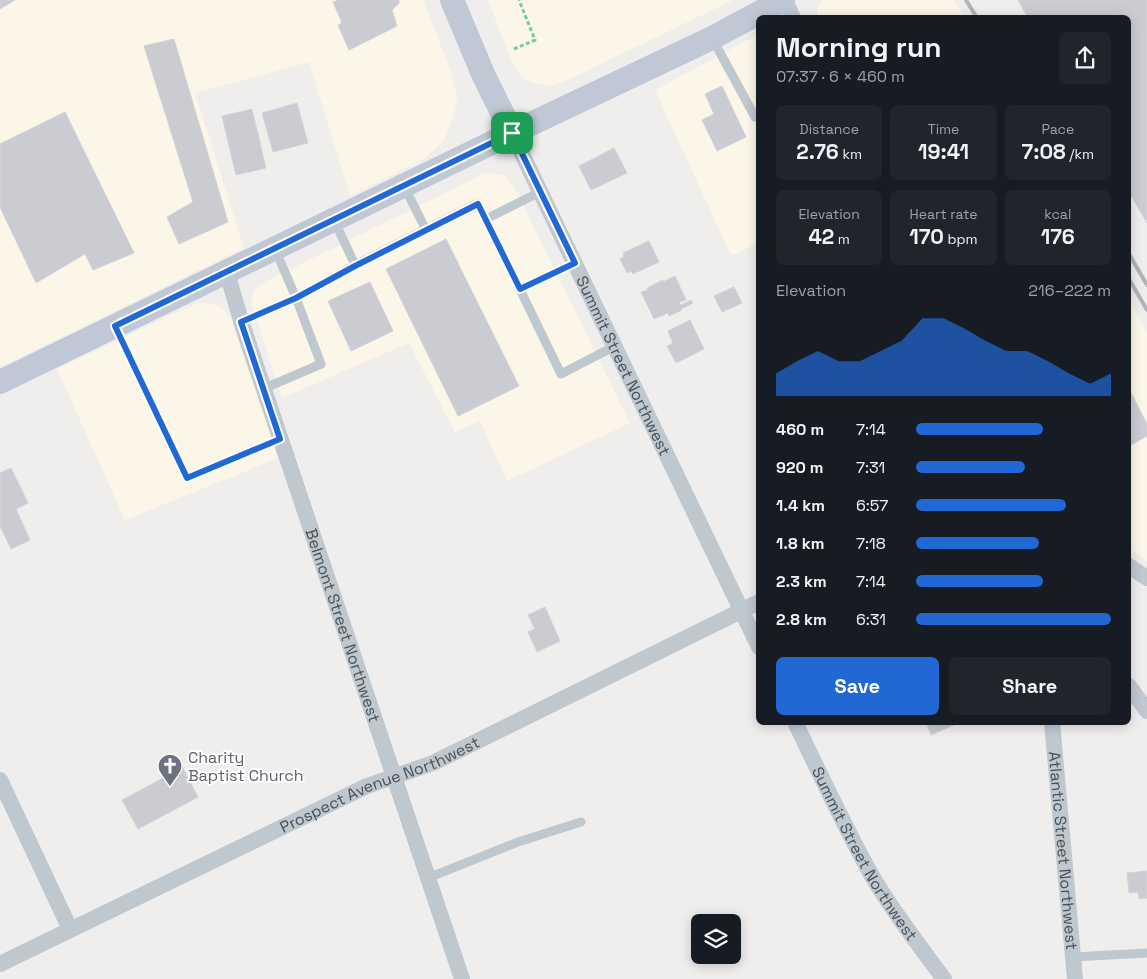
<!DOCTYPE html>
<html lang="en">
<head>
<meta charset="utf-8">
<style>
  body { margin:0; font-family:"Space Grotesk",sans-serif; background:#20242c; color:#f1f3f6; height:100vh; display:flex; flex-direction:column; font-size:19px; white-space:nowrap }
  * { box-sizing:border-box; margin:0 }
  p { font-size:16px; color:#9ea1a6 }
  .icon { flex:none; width:28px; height:28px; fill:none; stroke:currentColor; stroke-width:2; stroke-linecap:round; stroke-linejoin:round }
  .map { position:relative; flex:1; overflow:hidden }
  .sheet { position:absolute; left:756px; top:15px; width:375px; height:710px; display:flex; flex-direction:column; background:#171b24; border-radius:8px; box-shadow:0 2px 12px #0003 }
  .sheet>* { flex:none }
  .fabs { position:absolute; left:691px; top:914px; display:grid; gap:10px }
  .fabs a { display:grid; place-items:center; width:50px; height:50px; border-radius:8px; background:#171b24; box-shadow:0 2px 12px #0003; font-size:25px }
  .pin { position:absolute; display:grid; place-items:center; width:42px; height:42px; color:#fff; margin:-21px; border-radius:10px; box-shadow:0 2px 8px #0006 }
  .round { display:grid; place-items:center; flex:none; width:52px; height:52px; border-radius:8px; background:#20242c }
  .headline { display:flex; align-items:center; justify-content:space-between; height:85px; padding:0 20px }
  h1 { font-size:28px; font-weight:600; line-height:38px }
  .metrics { display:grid; grid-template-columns:repeat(3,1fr); gap:8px; height:85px; padding:5px 20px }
  .metrics div { display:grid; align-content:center; border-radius:8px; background:#20242c; text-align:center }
  .metrics b { font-size:21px; font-weight:600 }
  .metrics small { font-size:14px; font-weight:400 }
  .metrics p { font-size:14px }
  .chart { height:140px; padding:10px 20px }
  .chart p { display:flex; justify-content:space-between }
  .chart svg { width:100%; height:90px; margin-top:5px; fill:#2268d5; opacity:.7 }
  .primary-button { display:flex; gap:10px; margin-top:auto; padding:10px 20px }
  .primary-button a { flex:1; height:58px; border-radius:8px; background:#2268d5; color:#fff; font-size:20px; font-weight:600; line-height:58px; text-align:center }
  .primary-button a+a { background:#20242c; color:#f1f3f6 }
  ul { padding:0 20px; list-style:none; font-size:16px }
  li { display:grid; grid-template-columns:80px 60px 1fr; align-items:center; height:38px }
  li i { height:12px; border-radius:6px; background:#2268d5 }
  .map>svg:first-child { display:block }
  .commercial { fill:#fbf6e7 }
  .building { fill:#cbccd2; stroke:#d2d3d9 }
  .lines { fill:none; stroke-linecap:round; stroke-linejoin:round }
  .path { stroke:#78c8a4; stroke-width:3; stroke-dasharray:4 2.5; stroke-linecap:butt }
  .service { stroke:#bfc7cf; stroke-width:9 }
  .minor { stroke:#bfc7cf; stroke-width:16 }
  .secondary { stroke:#bfc8d4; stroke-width:24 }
  .rail { stroke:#b0b3b8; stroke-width:4 }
  .route-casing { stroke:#fff; stroke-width:10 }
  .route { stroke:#2268d5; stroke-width:6 }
  .labels { text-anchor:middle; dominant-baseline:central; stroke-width:4; stroke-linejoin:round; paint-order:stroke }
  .street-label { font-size:16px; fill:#47505a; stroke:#fff }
  .worship-label { font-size:16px; fill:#5b616d; stroke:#fff; text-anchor:start }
</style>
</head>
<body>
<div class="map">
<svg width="1147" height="979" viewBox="0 0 1147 979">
  <rect width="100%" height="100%" fill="#f0eeed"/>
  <path class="commercial" d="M0,0H423L453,77L457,99L454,114L450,126L445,138L438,146L424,159L350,196L309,62L195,93L244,248L0,367Z
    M488,0H733L574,77L555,85H543L532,83L521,76L514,67Z
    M822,0H954L964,17H817V9Z
    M759,34V243L731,255L655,90Z
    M491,173L504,175L514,187L630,423L507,481L480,421L455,432L409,343L282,398L251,302L254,291L261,284L483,174Z
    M1129,297L1147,334V561L1129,548Z
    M199,302L220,306L230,317L278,458L125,520L57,369Z"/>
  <path class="building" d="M0,0H15L0,9Z
    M338,0H399V3L392,10L397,26L349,50L338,25L342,23L333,2Z
    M1018,0H1147V223L1129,192V18H1028Z
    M174,39L228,222L179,244L167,217L193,202L144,46Z
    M722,86L746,137L717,151L702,120L714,114L705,94Z
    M297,103L308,143L273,152L262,113Z
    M252,109L266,168L236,175L222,116Z
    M65,112L134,253L93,270L85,254L36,283L0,207V144Z
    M614,148L627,173L591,190L579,166Z
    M446,239L519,386L458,416L386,269Z
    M649,241L659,262L633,274L631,271L627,273L620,259L624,257L623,253Z
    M675,276L686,300L679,302L681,305L691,300L693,303L681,309L682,310L669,316L668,313L654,319L641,292L648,290L647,288L663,280V282Z
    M370,282L393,331L351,351L328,301Z
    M734,287L742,303L722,312L714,296Z
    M690,320L704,349L676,363L667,346L673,343L668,331Z
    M1129,389L1147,424V436L1129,446Z
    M11,468L28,503L16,509L30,540L11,549L0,526V473Z
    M545,607L560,641L537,652L528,632L535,629L528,615Z
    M926,722H956V724L931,735Z
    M177,757L198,797L138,829L122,800L165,777L160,766Z
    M1147,871V898L1139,899L1138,892L1129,893L1127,873Z"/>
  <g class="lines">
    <path class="path" d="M514,49L535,40L519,0"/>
    <path class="service" d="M712,38L755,117L759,115
      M405,188L426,230
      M486,219L540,192
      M334,220L355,265L478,203L561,374L615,346
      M519,289L575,263
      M241,322L296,298L275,249
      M115,326L187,478L280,439
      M263,389L321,364L296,298L355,265
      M428,878L518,842L581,822
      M1073,957L1147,953"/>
    <g class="minor">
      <path d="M785,0L793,18"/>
      <path id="s1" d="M512,133L759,647"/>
      <path id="s2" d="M227,273L243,327L462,979"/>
      <path d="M1129,566L1147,578"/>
      <path d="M1129,686L1147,711"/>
      <path id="s3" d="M795,722C820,774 844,826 872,876C893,912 919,945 944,979"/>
      <path id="s4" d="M1052,722L1075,979"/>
      <path d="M0,780L70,929"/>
      <path id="s5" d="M0,964L367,786L433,763L759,602"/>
    </g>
    <path class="secondary" d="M452,0L483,74L512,133
      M0,382L512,133L712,38L783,0"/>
    <path class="rail" d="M966,0L977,18
      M1129,254L1147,285
      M1129,279L1147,310"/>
  </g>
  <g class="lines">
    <defs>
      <path id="route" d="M512,133L575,263L520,289L478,204L355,266L296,298L241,322L280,439L187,478L115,326Z"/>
    </defs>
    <use href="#route" class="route-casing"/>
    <use href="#route" class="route"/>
  </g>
  <defs>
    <symbol id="church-pin" viewBox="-11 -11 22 30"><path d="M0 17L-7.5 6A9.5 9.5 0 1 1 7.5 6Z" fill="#6b7280" stroke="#fff"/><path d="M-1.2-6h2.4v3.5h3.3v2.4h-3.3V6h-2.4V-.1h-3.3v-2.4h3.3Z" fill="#fff"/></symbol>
  </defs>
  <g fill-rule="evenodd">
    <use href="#church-pin" x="156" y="752" width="28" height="38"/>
  </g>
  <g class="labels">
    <g class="street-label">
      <text stroke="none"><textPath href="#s1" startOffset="258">Summit Street Northwest</textPath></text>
      <text stroke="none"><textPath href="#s2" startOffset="371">Belmont Street Northwest</textPath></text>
      <text stroke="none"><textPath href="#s5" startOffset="420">Prospect Avenue Northwest</textPath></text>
      <text stroke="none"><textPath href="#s4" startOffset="129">Atlantic Street Northwest</textPath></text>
      <text stroke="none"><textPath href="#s3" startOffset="149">Summit Street Northwest</textPath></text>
    </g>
    <g class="worship-label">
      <text x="188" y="757">Charity<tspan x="188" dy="18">Baptist Church</tspan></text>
    </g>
  </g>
</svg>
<div class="fabs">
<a><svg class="icon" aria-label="layers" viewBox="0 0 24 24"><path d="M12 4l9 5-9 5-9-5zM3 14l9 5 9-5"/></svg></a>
</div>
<div class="pin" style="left:512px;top:133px;background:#1e9e55"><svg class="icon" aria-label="arrive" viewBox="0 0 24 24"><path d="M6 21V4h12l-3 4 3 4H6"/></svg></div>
<section class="sheet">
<div class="headline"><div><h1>Morning run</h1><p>07:37 · 6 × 460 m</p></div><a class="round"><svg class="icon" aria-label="share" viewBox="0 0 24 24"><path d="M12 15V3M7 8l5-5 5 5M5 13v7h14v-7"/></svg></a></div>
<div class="metrics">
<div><p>Distance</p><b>2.76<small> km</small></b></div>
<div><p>Time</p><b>19:41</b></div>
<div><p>Pace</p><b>7:08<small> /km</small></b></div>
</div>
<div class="metrics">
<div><p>Elevation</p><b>42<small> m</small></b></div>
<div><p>Heart rate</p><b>170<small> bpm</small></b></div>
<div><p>kcal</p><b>176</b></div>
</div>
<div class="chart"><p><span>Elevation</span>216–222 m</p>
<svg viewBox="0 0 160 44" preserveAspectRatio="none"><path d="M0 44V33L10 27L20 22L30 27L40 27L50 22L60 17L70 6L80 6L90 11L100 17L110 22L120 22L130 27L140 33L150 38L160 33V44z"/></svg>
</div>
<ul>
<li><b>460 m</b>7:14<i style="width:65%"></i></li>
<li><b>920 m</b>7:31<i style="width:56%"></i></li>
<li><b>1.4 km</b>6:57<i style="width:77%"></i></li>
<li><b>1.8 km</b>7:18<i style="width:63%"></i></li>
<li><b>2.3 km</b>7:14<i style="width:65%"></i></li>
<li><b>2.8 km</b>6:31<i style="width:100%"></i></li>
</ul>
<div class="primary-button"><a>Save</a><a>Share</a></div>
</section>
</div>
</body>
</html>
